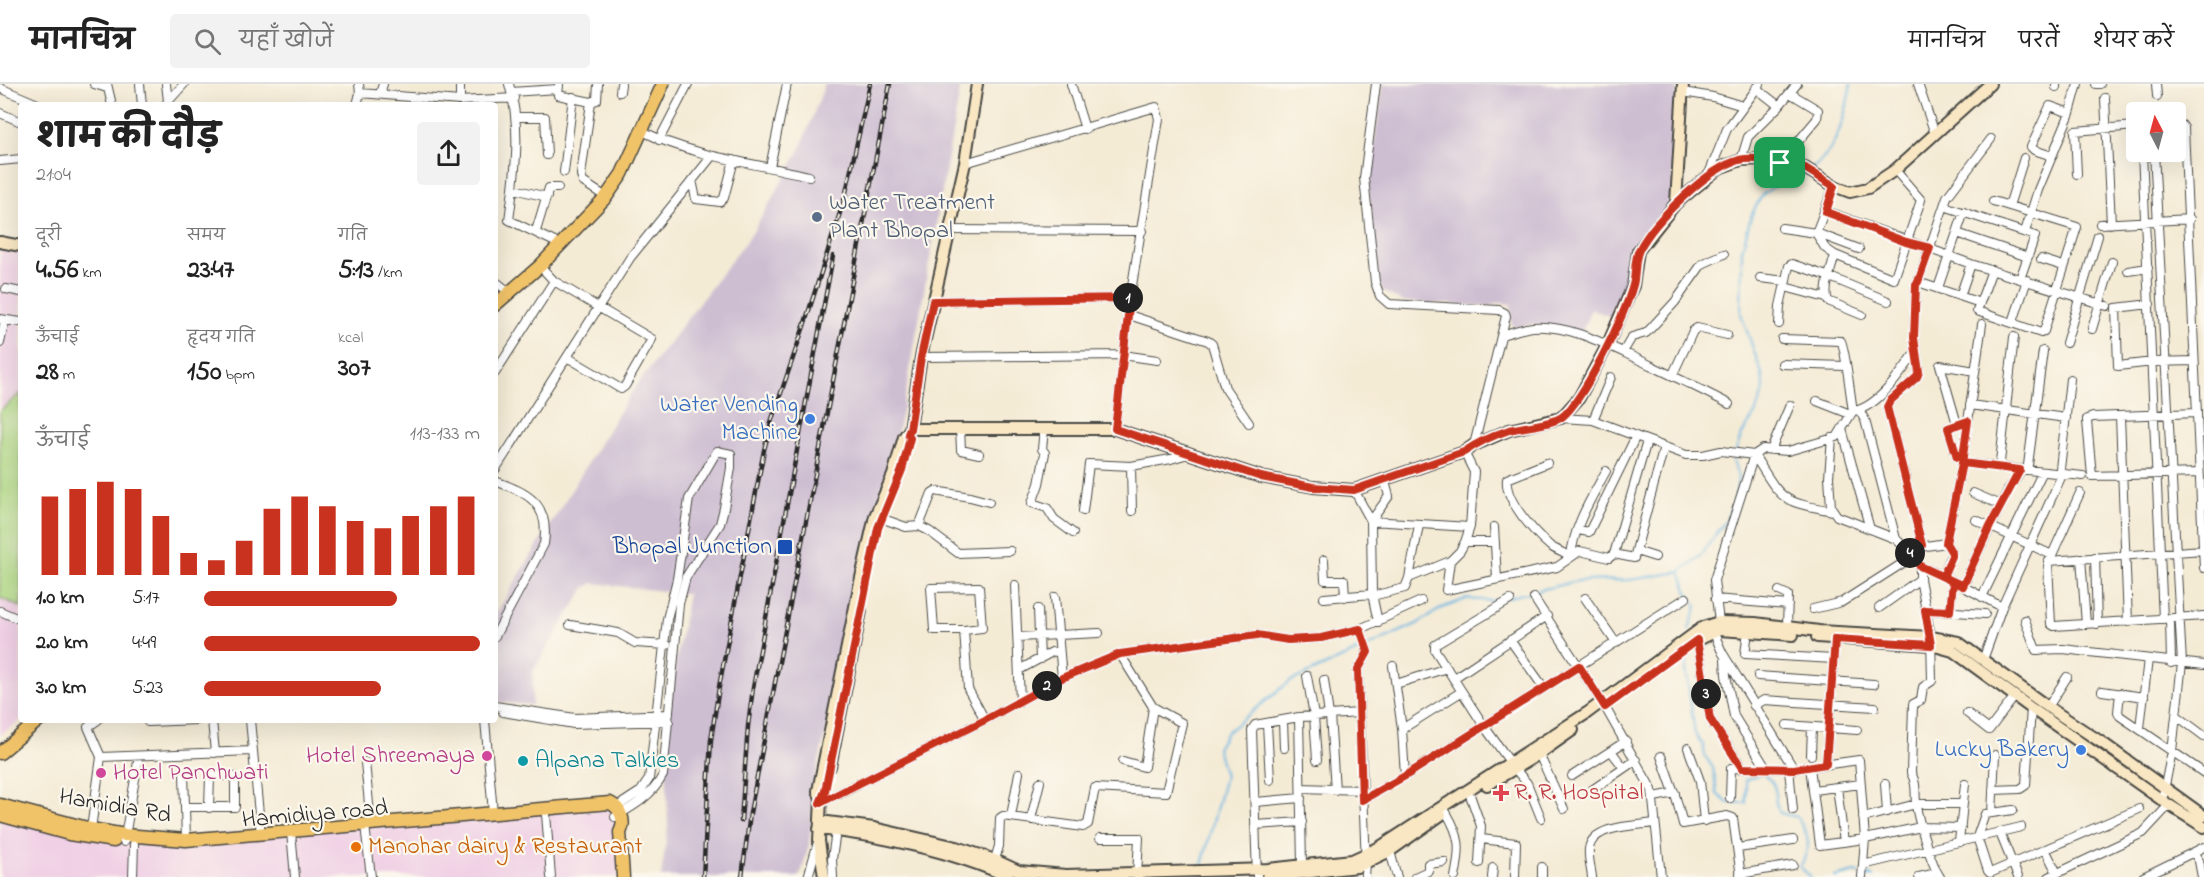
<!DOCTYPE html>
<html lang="hi">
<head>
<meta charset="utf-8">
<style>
  body { margin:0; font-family:"Indie Flower","Playpen Sans Deva",sans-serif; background:#f2f2f2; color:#222; height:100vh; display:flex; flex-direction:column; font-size:22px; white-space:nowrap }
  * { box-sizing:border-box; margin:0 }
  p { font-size:20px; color:#767676 }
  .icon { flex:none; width:33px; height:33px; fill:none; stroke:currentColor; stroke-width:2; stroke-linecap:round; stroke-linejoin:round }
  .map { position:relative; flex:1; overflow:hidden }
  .side { position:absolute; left:18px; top:18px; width:480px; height:621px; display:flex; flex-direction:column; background:#fff; border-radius:6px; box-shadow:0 6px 24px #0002 }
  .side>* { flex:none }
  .needle { width:39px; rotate:354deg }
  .fabs { position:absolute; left:2126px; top:18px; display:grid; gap:12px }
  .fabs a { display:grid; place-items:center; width:60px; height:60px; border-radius:6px; background:#fff; box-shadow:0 6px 24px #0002; font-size:30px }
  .pin { position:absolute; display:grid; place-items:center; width:51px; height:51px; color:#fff; margin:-26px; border-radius:12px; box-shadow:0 3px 9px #0006 }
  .km { position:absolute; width:30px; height:30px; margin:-15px; border-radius:50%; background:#222; color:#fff; font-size:16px; line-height:30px; text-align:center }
  .round { display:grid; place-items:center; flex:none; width:63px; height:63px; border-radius:6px; background:#f2f2f2 }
  .summary { display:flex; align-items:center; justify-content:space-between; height:102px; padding:0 18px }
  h1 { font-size:33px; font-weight:800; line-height:45px }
  .metrics { display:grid; grid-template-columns:repeat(3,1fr); gap:9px; height:102px; padding:6px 18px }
  .metrics div { display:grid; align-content:center }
  .metrics b { font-size:26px; font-weight:800 }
  .metrics small { font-size:16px; font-weight:400 }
  .metrics p { font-size:16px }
  .chart { height:168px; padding:12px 18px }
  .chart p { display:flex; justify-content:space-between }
  .chart svg { width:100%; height:108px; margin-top:6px; stroke:#c8321e; stroke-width:6 }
  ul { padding:0 18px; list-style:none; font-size:20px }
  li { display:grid; grid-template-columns:96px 72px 1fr; align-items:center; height:45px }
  li i { height:15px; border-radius:8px; background:#c8321e }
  header { display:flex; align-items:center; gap:36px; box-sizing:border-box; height:84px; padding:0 30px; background:#fff; border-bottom:2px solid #e0e0e0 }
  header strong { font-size:28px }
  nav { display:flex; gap:33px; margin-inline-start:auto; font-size:21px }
  .search { width:420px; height:54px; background:#f2f2f2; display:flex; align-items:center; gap:15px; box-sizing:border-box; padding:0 21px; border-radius:6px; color:#767676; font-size:22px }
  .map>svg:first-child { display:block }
  .built { fill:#f0d0e5 }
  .industrial { fill:#cebed2 }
  .green { fill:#b0d984; stroke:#6e8258; stroke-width:1.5 }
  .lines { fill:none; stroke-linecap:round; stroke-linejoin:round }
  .stream { stroke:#6bb6e4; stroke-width:2 }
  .street-casing { stroke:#494844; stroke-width:10 }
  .secondary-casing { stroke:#494844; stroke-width:14 }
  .primary-casing { stroke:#494844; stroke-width:15 }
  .street { stroke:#fff; stroke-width:8 }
  .secondary { stroke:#f9e7c3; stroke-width:10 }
  .primary { stroke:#f1c369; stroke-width:12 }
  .rail-casing { stroke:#2b2b2b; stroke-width:4.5 }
  .rail { stroke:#fbf7ec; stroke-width:2; stroke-dasharray:7; stroke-linecap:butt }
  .route-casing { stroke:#fff; stroke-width:12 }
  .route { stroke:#c8321e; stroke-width:8 }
  .service-dot { fill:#5c6f8a; stroke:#fbf7ec; stroke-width:2 }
  .shop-dot { fill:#3f7fe0; stroke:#fbf7ec; stroke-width:2 }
  .transit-dot { fill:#1a4fb4; stroke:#fbf7ec; stroke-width:2 }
  .hotel-dot { fill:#d1479c; stroke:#fbf7ec; stroke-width:2 }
  .culture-dot { fill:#0f9aa8; stroke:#fbf7ec; stroke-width:2 }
  .health-dot { fill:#e0444e; stroke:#fbf7ec; stroke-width:2 }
  .food-dot { fill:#e8710a; stroke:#fbf7ec; stroke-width:2 }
  .labels { text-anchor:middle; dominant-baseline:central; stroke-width:4.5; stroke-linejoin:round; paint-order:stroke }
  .service-label { font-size:24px; fill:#4e5e75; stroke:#fbf7ec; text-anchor:start }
  .shop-label { font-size:24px; fill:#366cbe; stroke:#fbf7ec; text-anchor:end }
  .transit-label { font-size:24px; fill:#164399; stroke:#fbf7ec; text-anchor:end }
  .hotel-label { font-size:24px; fill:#b23c85; stroke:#fbf7ec; text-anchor:end }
  .culture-label { font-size:24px; fill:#0d838f; stroke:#fbf7ec; text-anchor:start }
  .health-label { font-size:24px; fill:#be3a42; stroke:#fbf7ec; text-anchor:start }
  .street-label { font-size:24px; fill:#2b2b2b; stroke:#fbf7ec }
  .food-label { font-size:24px; fill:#c56008; stroke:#fbf7ec; text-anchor:start }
</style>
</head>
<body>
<header>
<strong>मानचित्र</strong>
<div class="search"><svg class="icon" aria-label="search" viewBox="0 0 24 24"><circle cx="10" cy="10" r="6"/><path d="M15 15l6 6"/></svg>यहाँ खोजें</div>
<nav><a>मानचित्र</a><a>परतें</a><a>शेयर करें</a></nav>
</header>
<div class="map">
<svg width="2204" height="793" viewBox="0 0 2204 793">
  <rect width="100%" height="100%" fill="#fbf7ec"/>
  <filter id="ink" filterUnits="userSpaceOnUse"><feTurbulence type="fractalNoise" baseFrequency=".0167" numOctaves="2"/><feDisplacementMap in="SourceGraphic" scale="12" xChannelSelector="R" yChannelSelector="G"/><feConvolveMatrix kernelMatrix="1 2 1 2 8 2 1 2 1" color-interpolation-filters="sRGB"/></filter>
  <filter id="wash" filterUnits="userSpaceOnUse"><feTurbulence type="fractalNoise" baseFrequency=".008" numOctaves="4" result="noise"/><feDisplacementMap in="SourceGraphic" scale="24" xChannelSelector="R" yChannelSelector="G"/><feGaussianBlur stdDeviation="1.35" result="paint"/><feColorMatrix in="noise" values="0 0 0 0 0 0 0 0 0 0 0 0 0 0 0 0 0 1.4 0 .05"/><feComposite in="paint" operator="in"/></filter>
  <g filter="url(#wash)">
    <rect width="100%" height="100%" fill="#f4ebd5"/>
    <path class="built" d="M0,166L21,169V636L0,651Z
      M0,722L138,756L621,723L619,793H0Z"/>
    <path class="industrial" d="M825,0H961L907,303L892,375L816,690L809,761L801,789L798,793H661L668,742L665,636L688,510L593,499L585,504L533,587L532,621L495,618V531L631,309L753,148L799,68Z
      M1383,0H1677L1672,108L1667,123L1636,165L1629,201L1614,234L1591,225L1582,248L1533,240L1514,244L1511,238V220L1498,219L1490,222L1403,218L1383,207L1379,197L1368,105Z"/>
    <path class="green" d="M21,309V523L0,514V327Z"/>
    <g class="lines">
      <path class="stream" d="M1813,84C1838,65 1846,29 1851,0
        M1680,488L1688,509L1697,523L1689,545
        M1687,576L1686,585L1695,650L1703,661L1705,672L1713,684L1717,710L1728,719H1746V696L1762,689C1785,706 1769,713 1780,729L1797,733C1810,753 1812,761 1800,783L1811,793
        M1202,781L1225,692L1217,664L1227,648L1289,598L1419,539L1440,525L1466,515L1493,517L1578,497L1629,496L1680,488L1700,472L1727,435L1736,410L1738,393L1733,376L1741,352L1755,330L1764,305L1762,290L1741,230L1742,166L1751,132L1762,111L1777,100L1807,90
        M1864,790L1873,793
        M1835,793L1855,788L1859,789"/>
    </g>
  </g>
  <g filter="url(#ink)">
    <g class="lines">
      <defs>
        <path id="street" d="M94,0L107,4
          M107,0L112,21
          M140,0L142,21
          M166,0L168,17
          M509,0C522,44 515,91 509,136L561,161
          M598,0L597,16L591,18L581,91L583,98L606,113
          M1071,0L1085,45
          M1376,0L1364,94L1375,198L1380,212L1389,220L1499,226L1505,229L1506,232L1474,361
          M1918,0L1935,50
          M2056,0V3
          M2096,0H2100
          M2156,0L2157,12
          M559,1L558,11L591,18
          M0,4L40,21
          M1756,4L1779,22
          M511,8L558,5
          M620,8L621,0
          M1683,8L1713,13L1743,22
          M360,9L460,17L514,14
          M380,10L383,0
          M2105,14L2111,140
          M460,17V0
          M165,21L184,0
          M357,21L360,9L359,0
          M0,29L21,38
          M516,33H545L547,71
          M2175,41H2182L2184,44L2204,484
          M642,47C694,73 754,79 809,92
          M659,56L688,0
          M2142,68L2163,535
          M2154,68L2182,579L2172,667L2162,716
          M2052,72L2034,66L2031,63L2050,22L2070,29
          M1741,76L1748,53L1779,22L1797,0
          M0,77L21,75
          M965,79L1156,23L1159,35L1130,214L1115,345
          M1780,79L1817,35L1818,26L1790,9
          M770,83L787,0
          M564,88L573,13
          M2077,90L2075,47L2136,42
          M1708,92L1727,45L1760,0
          M692,96L696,115L720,118L724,114L734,76
          M1834,102L1816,149L1825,164L1835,171
          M514,105L547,113
          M1944,122L2035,152L2020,195
          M2009,122L2024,74
          M1826,127L1971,180L2107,222
          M2100,140L2190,135
          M1782,144L1816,149L1859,165
          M949,146L1142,147
          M536,147L549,104H558
          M2025,148L2038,106L2070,29L2078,0
          M1957,149L2028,173
          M2041,175L2063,182
          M540,182L554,197L652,255L625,302L621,305L567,273
          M1992,186L1977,227L2041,249L2044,247L2077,143L1993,117
          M2128,187L2148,184
          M1760,194L1786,197
          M495,197L509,208
          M1918,198L1947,113L1991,55
          M1785,203L1826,214
          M1938,204L1964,128
          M6,205L21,208
          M1960,212L1971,180
          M933,217L1130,214
          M2150,220L2116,224L2118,282L2153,278L2194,277
          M1129,231L1208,257L1212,260L1225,304L1249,339
          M1862,231L1828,217C1823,205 1832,183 1835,171L1894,195L1921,116L1895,86
          M0,235L21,238
          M2013,238L2027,196
          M1779,240L1780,222L1789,182L1792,180L1830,193L1888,217
          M2092,245L2112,178
          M1502,251C1512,248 1522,244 1533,243C1565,241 1597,256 1625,269C1660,286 1695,302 1729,320
          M0,259L5,236
          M2066,259L2098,152
          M1623,268L1632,253L1646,249L1651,244L1675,218L1702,180L1724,170
          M921,273L1123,271L1157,276
          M1782,280L1845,282
          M495,289L554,197
          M1673,290L1693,247L1697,244L1727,251
          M1817,317L1850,330
          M1970,321L2066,334
          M1859,326L1865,336L1896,455
          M1854,327C1878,323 1902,288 1915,269
          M2197,329L2093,333L2087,335V337L2092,392L2199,389
          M2120,332L2128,538
          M1561,334L1593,336L1686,371H1703L1721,367L1754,371C1783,417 1779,417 1833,427
          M1593,336L1611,293
          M1961,339L1948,344L1957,373H1963
          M1957,340L1940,281L1975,287
          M960,344L961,366L979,370
          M1044,345L1042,365L1045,369L1039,400L1032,419L1047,424L1054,435L1073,449
          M1842,345L1870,445
          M1832,354L1829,393L1831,423L1837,432L1896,455L1914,472L1920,482L1943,492L2002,523
          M1771,366L1790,321
          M2000,378L2014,253
          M1547,379L1507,395C1504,416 1535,449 1550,462C1556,466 1564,469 1571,473C1573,443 1592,413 1606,387
          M1962,379L2083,392
          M2028,381L2043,267
          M1131,382L1132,427
          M2060,385L2070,295
          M495,386L630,174L712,72
          M495,397C528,409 550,419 544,460L495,552
          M1354,406L1371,437L1372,510L1378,538
          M1973,409L2001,421
          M1083,427L1089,380L1131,382L1171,375L1188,370
          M875,432L906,443L919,442L929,447L958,469L1010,467
          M1976,436L2052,471L2080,409
          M1371,437L1470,443
          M1371,437L1389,412L1384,394
          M919,442L932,409L935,407L970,413L989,418
          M1494,443L1497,495
          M1578,446L1589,448L1636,352
          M1465,458H1494
          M1922,461L1887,323L1890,317L1917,293L1919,288L1914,253L1916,200L1918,198L1980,219
          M1906,465L1946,459L1962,379L1982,240
          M2203,466L2049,477L2048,479L2051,540L2054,542L2204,532
          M1636,467L1655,473
          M1614,470L1647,357
          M2095,473L2097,540
          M2081,474L2086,540
          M1324,476L1325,496H1344L1345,513
          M1450,477L1446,506L1557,483L1580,467L1609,474L1614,470L1634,474L1664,363
          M1920,482V495L1931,553L1932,597L1923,603L1921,616L1913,620L1911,689C1917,699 1915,709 1916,721C1918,736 1932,782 1940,793
          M1943,492L1952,469L1946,459
          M1409,494L1450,477L1460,467L1465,458L1470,443L1474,388L1464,368
          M1015,501L1020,617
          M1963,502C1977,470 1993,438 2008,406C2012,399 2019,394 2020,386
          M1779,507L1788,511L1787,543
          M1372,512L1405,504L1409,494L1419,441
          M1055,513L1062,594
          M1982,513L2042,389
          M1324,514L1372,510
          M1534,514L1605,623L1652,706L1661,793
          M1585,514L1616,559
          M1715,515L1788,521
          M1510,516L1435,561V566L1484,642L1515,685L1527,699L1541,734
          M1879,524L1920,495
          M1038,525L1040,575
          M1813,525L1842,518L1914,472
          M1925,526L1985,530
          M0,527L21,536
          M1950,527L1953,498
          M2170,535L2171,579
          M2025,536L2036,566L2063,565L2204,581
          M1719,538L1714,496L1754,371L1763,365L1788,367L1837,353L1853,327C1851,316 1845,262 1841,257L1782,255
          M570,541L618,549L635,559L667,561
          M1360,545L1368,568L1358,586L1366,779L1365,793
          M964,546H934L931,504L979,503L982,544L964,546L968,605L985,636
          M1713,547L1722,568L1794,685
          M1748,547L1745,570L1834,575
          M1018,553L1099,549
          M1510,556L1544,604
          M1697,556L1710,635L1742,683
          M1725,576L1726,591L1734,632L1766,684
          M1983,576L2002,523L2062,391
          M1393,582L1402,645L1405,692
          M1019,586L1052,568L1059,567
          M1307,592L1314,632L1317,676
          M1758,592L1874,600
          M1454,594L1547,532
          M1324,596L1329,631
          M1396,600L1447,584
          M2102,607L2144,613
          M2120,609L2118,628L2120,632L2204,689
          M495,622L575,634L669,630
          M1754,622L1764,616L1875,623
          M2048,623L2067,593
          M503,628L574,640L669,637
          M1967,629L1989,646L2015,612
          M1330,631L1335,706
          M2176,631L2204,652
          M1299,633L1302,781
          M212,636L215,669
          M250,636L261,751
          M485,636L493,729
          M1283,637L1284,664
          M148,638L197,636
          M1267,640L1270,696
          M1787,641L1857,646
          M2140,644L2148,575
          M1402,645L1461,608
          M1688,664L1700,697L1704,737
          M1611,667L1624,684
          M1539,670L1564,725
          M1811,671L1812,643
          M1661,672L1676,714L1683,740L1727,732L1733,734L1741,793
          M101,673L252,667
          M1123,677L1144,683L1153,623
          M365,678L371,741
          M1826,680L1835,555
          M1810,683L1820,761L1865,755L1921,743L1961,744
          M1789,685L1793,726
          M184,689L186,756
          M1572,692L1626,657
          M1885,700L1887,728
          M1837,703L1844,758
          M1301,704L1362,706
          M1592,706L1636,676
          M1813,706L1861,700
          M1993,706L2020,705L2026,701L2031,624
          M1470,711L1481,742L1479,779
          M1654,713L1675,709
          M1730,714L1731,684L1794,685L1859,676L1865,755L1862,793
          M1362,716L1405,692L1686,514
          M1255,718L1301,714
          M820,719L985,636L1062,594L1120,570L1257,551L1288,556L1321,554L1360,545L1421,517
          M185,723H235V693L213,690L210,692L209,724
          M615,724L641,707L649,695L667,535L677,495L689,415L717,367L731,370V384L724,424L720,440L686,493L679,520L663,691C653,711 634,722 615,733
          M2013,726L1985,730L1977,753L1988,787L1990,789L2139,725
          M1446,728C1461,753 1461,764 1455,793
          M1992,729L1995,671
          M546,730L551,793
          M1011,732L1019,689
          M1863,734L1916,720H1963
          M1031,735L1040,698
          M365,741L371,793
          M1255,741L1302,738
          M91,745L101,673L88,643L98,636
          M291,748L295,793
          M2000,749L2018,793
          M1100,754H1139L1137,792
          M1481,755L1516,759L1515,793
          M124,758L139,672
          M1959,758L1965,700
          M1738,764L1793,756
          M2045,765L2057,789
          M1390,767L1397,793
          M2194,769L2199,777L2202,793
          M994,779L999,762L1000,734L1003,732L1083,743L1088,740L1095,704L1166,708L1182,639L1153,623L1120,570
          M1863,781L2021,743
          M1740,790L1793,781
          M133,793L134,760
          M808,793L818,758
          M833,793L832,775L836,747
          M1257,793L1252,646L1255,641L1299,633L1359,629
          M1415,793L1428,787V780L1444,778
          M1492,793L1493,784
          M1542,793V783
          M1592,793C1591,784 1588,774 1589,765C1592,741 1635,742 1655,739
          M1919,793L1937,789
          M2049,793L2143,749L2169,721
          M2143,793L2204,763"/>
        <path id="secondary" d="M1676,119L1683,0
          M0,158L21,162
          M910,345L921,273L965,79L977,0
          M1817,553L1931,561L1953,567L2031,624L2169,721L2204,743
          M1692,559L1719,546L1793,551
          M830,683L861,527
          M1487,701L1539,670L1573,646
          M820,737L874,744L957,763L995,776L1019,787L1066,791L1268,785L1352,776L1380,763L1587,629L1703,543L1719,538L1755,539L1819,547L1931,553L1958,558L2048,623L2104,660L2204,732
          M819,745C878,751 955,768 1009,793
          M824,793L819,757L821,714L818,707L860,498L875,432L893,391L904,353L910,345H1115L1261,393L1313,403L1354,406L1464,368L1474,361L1509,346L1561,334L1579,314L1608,260L1633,202L1638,167L1676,119L1719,84L1741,76L1762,75L1805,84L1834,102L1850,108L1868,104L1895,86L1990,0
          M1267,793L1357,783L1390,767L1441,731"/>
        <path id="primary" d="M495,221L540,182L606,113L622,90L663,0
          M0,669L39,636
          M0,721L91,745L125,751L186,756L610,719C621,724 626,738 620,748L623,793
          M0,731L69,750L114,757"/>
      </defs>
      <use href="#street" class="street-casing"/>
      <use href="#secondary" class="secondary-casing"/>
      <use href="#primary" class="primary-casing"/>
      <use href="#street" class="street"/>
      <use href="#secondary" class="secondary"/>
      <use href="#primary" class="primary"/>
      <defs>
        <path id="rail" d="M741,737L748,642L753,604L833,172
          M703,793L711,656L719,603L764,366L772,335L804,242L845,113L870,0
          M742,793L750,729L890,0"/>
      </defs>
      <use href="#rail" class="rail-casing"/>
      <use href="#rail" class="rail"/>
    </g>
  </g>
  <g class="lines" filter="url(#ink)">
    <defs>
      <path id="route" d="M1780,79C1767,76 1753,73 1739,76C1708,84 1654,137 1639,166C1634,176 1636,190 1633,201C1625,230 1584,316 1562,333C1553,340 1521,343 1509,346C1494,351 1477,359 1464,368L1354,406L1313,403L1261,393L1115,345L1130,214L933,217L921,273L910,345L908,350L910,354L902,386L878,444L825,707L820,719L985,636L1062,594L1120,570L1257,551L1288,556L1321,554L1360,545L1368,568L1358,586L1362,716L1405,692L1579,582L1605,623L1697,556L1710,635L1742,684L1794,685L1826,680L1835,555L1931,561L1925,526L1950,527L1953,498L1943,492L1952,472V469L1946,459L1962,379L1968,337L1948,344L1957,373H1963L1962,379L2020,386L1990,442L1963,502L1920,482L1906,465L1922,461L1887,323L1890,317L1917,293L1919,288L1914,254L1916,200L1918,198L1930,164L1906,158L1826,128L1834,102L1805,84L1780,79"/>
    </defs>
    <use href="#route" class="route-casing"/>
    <use href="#route" class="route"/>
  </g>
  <circle class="service-dot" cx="817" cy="133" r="6"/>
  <g class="shop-dot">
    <circle cx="810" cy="335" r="6"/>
    <circle cx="2081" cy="666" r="6"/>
  </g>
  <rect class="transit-dot" x="777" y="455" width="16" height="16" rx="3"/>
  <g class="hotel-dot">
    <circle cx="487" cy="672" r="6"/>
    <circle cx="101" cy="689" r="6"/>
  </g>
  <circle class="culture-dot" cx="523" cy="677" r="6"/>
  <path class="health-dot" d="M1498 700h6v6h6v6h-6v6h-6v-6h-6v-6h6z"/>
  <circle class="food-dot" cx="356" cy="763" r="6"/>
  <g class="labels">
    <g class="service-label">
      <text x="829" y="119">Water Treatment<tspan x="829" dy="28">Plant Bhopal</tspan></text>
    </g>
    <g class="shop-label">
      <text x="798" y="321">Water Vending<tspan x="798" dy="28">Machine</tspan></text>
      <text x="2069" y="666">Lucky Bakery</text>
    </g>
    <g class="transit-label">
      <text x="772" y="463">Bhopal Junction</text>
    </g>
    <g class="hotel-label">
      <text x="475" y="672">Hotel Shreemaya</text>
      <text x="113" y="689" text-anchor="start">Hotel Panchwati</text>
    </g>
    <g class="culture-label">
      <text x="535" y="677">Alpana Talkies</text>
    </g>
    <g class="health-label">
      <text x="1514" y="709">R. R. Hospital</text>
    </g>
    <g class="street-label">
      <text transform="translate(115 723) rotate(10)">Hamidia Rd</text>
      <text transform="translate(315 731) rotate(-5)">Hamidiya road</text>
    </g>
    <g class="food-label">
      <text x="368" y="763">Manohar dairy &amp; Restaurant</text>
    </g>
  </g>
</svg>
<div class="fabs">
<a><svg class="needle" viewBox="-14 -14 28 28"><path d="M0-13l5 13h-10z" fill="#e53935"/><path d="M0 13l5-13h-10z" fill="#767676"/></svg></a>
</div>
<div class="pin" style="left:1780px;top:79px;background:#1e9e55"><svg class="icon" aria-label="arrive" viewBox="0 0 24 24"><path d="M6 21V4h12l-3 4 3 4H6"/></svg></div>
<b class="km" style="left:1128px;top:214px">1</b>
<b class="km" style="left:1047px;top:602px">2</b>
<b class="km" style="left:1706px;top:610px">3</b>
<b class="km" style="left:1910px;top:469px">4</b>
<section class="side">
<div class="summary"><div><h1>शाम की दौड़</h1><p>21:04</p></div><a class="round"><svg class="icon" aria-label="share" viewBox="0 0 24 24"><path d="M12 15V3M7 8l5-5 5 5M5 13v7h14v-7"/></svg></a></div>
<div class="metrics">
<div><p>दूरी</p><b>4.56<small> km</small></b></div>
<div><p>समय</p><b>23:47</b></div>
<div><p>गति</p><b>5:13<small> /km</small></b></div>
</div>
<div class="metrics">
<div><p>ऊँचाई</p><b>28<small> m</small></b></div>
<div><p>हृदय गति</p><b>150<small> bpm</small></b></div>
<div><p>kcal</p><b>307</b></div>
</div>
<div class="chart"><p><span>ऊँचाई</span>113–133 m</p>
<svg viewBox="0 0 160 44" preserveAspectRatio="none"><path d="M5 44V12M15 44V9M25 44V6M35 44V9M45 44V20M55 44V35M65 44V38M75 44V30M85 44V17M95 44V12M105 44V16M115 44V22M125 44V25M135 44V20M145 44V16M155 44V12"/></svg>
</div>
<ul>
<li><b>1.0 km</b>5:17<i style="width:70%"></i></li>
<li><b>2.0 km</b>4:49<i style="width:100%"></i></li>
<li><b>3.0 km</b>5:23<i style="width:64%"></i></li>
</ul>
</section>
</div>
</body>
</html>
